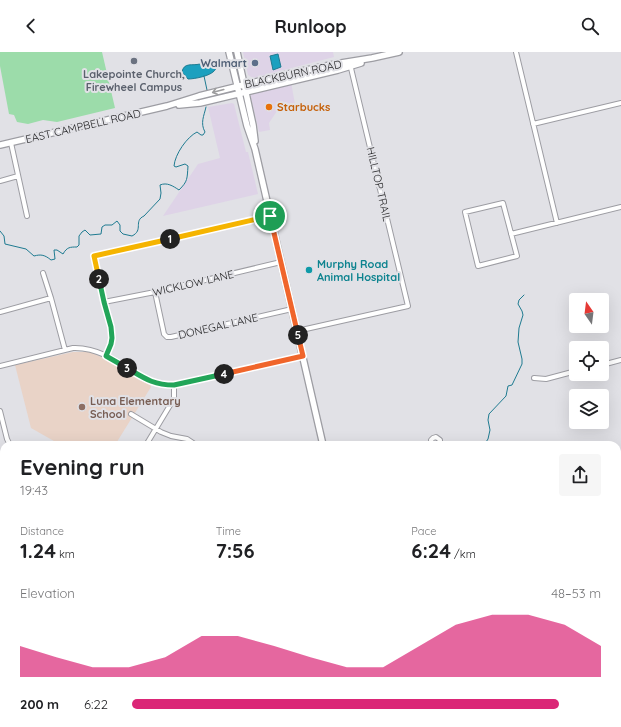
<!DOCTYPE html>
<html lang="en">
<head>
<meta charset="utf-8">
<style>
  body { margin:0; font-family:Quicksand,sans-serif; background:#f6f6f6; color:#202124; height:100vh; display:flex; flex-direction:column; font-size:15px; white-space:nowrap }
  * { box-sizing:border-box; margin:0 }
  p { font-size:13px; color:#757577 }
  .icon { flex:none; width:22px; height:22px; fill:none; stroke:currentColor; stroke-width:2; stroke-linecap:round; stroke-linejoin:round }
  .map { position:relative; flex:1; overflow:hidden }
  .panel { position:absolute; left:0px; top:389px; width:621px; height:286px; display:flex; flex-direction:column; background:#fff; border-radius:12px 12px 0 0; box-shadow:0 4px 16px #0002 }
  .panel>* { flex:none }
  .needle { width:26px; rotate:346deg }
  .controls { position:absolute; left:569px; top:241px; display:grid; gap:8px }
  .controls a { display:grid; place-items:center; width:40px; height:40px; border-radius:4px; background:#fff; box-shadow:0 4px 16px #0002; font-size:20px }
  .pin { position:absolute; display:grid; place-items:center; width:34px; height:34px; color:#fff; margin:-17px; border:2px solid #fff; border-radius:50%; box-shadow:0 1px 4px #0007 }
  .km { position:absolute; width:20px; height:20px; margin:-10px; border-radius:50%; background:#222; color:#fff; font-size:11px; line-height:20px; text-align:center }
  .round { display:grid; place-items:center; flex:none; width:42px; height:42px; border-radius:4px; background:#f6f6f6 }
  .headline { display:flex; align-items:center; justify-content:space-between; height:68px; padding:0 20px }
  h1 { font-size:22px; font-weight:800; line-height:30px }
  .stats { display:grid; grid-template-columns:repeat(3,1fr); gap:6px; height:68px; padding:4px 20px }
  .stats div { display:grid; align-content:center }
  .stats b { font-size:20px; font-weight:800 }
  .stats small { font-size:11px; font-weight:400 }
  .stats p { font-size:11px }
  .chart { height:112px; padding:8px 20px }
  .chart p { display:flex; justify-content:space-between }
  .chart svg { width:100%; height:72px; margin-top:4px; fill:#db2777; opacity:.7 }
  ul { padding:0 20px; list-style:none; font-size:13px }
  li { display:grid; grid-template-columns:64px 48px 1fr; align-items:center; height:30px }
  li i { height:10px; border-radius:5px; background:#db2777 }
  header { display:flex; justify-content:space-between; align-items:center; height:52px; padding:0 20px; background:#fff; font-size:18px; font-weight:800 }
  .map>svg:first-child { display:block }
  .commercial { fill:#ded3e7 }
  .education { fill:#e9d3c7 }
  .green { fill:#9cdcaa }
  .water { fill:#1ca0bf; stroke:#1f7b91 }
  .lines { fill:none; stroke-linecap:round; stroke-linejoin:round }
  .stream { stroke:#1f7b91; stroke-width:1 }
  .minor-casing { stroke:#9d9da3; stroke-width:6 }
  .secondary-casing { stroke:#9d9da3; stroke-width:8 }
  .minor { stroke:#fff; stroke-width:4 }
  .secondary { stroke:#fff; stroke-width:5.5 }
  .oneway { stroke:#9d9d9e }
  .split-1-casing { stroke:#fff; stroke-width:8 }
  .split-2-casing { stroke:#fff; stroke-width:8 }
  .split-3-casing { stroke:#fff; stroke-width:8 }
  .split-4-casing { stroke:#fff; stroke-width:8 }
  .split-5-casing { stroke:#fff; stroke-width:8 }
  .split-6-casing { stroke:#fff; stroke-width:8 }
  .split-1 { stroke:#f5b400; stroke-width:5 }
  .split-2 { stroke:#f5b400; stroke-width:5 }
  .split-3 { stroke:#22a559; stroke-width:5 }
  .split-4 { stroke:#22a559; stroke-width:5 }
  .split-5 { stroke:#f0652b; stroke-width:5 }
  .split-6 { stroke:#f0652b; stroke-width:5 }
  .worship-dot { fill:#6b7280; stroke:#e1e1e6; stroke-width:1.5 }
  .service-dot { fill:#5c6f8a; stroke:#e1e1e6; stroke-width:1.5 }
  .food-dot { fill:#e8710a; stroke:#e1e1e6; stroke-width:1.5 }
  .culture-dot { fill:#0f9aa8; stroke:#e1e1e6; stroke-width:1.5 }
  .education-dot { fill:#8d6e63; stroke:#e1e1e6; stroke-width:1.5 }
  .labels { text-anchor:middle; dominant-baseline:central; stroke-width:4; stroke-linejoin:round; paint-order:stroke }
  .service-label { font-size:11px; font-weight:bold; fill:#4e5e75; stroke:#e1e1e6; text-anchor:end }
  .worship-label { font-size:11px; font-weight:bold; fill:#5b616d; stroke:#e1e1e6 }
  .street-label { font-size:11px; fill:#252527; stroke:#e1e1e6 }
  .food-label { font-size:11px; font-weight:bold; fill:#c56008; stroke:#e1e1e6; text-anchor:start }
  .culture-label { font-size:11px; font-weight:bold; fill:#0d838f; stroke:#e1e1e6; text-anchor:start }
  .education-label { font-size:11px; font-weight:bold; fill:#785e54; stroke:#e1e1e6; text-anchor:start }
</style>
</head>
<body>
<header><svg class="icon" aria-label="back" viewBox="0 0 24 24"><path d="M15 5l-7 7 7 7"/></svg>Runloop<svg class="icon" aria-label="search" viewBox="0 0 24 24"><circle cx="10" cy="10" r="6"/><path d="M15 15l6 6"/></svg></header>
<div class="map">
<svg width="621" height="675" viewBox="0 0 621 675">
  <rect width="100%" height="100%" fill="#e1e1e6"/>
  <path class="commercial" d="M243,0H333L334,5L253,26L248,23Z
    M291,30L295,52L279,56L269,71L270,78L259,80L250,41Z
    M232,51L234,52L246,100H248L258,142L163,164L198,112L220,106L208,55Z"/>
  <path class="education" d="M73,300H90L108,308L139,328L150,332L151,335L115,393H61L31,376L15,313Z"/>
  <path class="green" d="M0,0H102L115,56L57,70L43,68L28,72L17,70L14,63L9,62L0,14Z"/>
  <path class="water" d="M278,2L281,15L273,18L270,4Z
    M209,8H212C227,21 197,27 188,27L182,20C184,10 192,14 200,12C203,12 206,10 209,8Z"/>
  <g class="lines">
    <path class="stream" d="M204,24L207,38
      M0,179L4,184L5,192L26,197L34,204C41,202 45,203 51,208L55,207L54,198H57L63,202C67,195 70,195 77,195L79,193V184L82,180L85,178L90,183L101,182L102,175L105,173H112L117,169L120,173V179L123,182L132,184C144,178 133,169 144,164L160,147L161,141L160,133C167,130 173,134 179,138C188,129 187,127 188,114L185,112L176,115L174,114C175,102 187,85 197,80L201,83H203L205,80C200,71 204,64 206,55
      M484,393L488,387L490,378L488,368L489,362L506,344L508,334L512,333L522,312V307L518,290L519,276L523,263L522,259L518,252L519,248L524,243
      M432,671L433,675"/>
    <defs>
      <path id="minor" d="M516,0L557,171
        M533,72L621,51
        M11,91L27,164
        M0,129L18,124
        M503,151L517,204L478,214L465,160Z
        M511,182L621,155
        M43,221L51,246L65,298
        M155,240L164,282L167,285H171L292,257
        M104,250L155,240L281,210
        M0,260L51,246
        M297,279L408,254L350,12
        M106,304L111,292V275L104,250L94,204L270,164
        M602,313L621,308
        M0,314L73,296C100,295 123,313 145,327C155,331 164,333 174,333L303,304
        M534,326L546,327L576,319
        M0,359L7,387L10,393
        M131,362L161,380L171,384L187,387L196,393
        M146,393L172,350L174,345V333
        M432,393L431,388L433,386L436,385L440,388V393
        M0,413L4,411
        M617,439L621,438
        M0,443L4,448
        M0,515L4,520
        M617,582L621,585
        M68,671L72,675
        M395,671L400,675
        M475,671L478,675
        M556,671L562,675
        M0,672L3,675
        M17,675L22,671
        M263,675L265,671"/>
      <path id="secondary" d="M229,0L247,74L255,97L323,393
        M237,0L253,73L255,89
        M179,53L200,51L338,18L361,11
        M0,93L167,54L199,44L288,22L335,12L372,6L399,0
        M617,647L621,649"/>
    </defs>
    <use href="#minor" class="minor-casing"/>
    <use href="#secondary" class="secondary-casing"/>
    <use href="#minor" class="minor"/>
    <use href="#secondary" class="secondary"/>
  </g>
  <defs><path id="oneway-shaft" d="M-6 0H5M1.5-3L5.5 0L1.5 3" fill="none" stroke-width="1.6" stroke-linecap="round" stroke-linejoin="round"/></defs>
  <use class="oneway" href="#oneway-shaft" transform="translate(218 39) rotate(165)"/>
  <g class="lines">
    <defs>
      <path id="split-1" d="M170,187L270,164"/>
      <path id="split-2" d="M99,227L94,204L170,187"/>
      <path id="split-3" d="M99,227L104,250L111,275L112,286L111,292L106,304L127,316"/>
      <path id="split-4" d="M127,316C144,326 153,333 174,333L224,322"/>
      <path id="split-5" d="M224,322L303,304L298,283"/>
      <path id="split-6" d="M270,164L298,283"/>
    </defs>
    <use href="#split-1" class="split-1-casing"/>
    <use href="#split-2" class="split-2-casing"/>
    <use href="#split-3" class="split-3-casing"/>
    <use href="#split-4" class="split-4-casing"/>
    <use href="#split-5" class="split-5-casing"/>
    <use href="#split-6" class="split-6-casing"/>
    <use href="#split-1" class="split-1"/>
    <use href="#split-2" class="split-2"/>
    <use href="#split-3" class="split-3"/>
    <use href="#split-4" class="split-4"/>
    <use href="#split-5" class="split-5"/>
    <use href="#split-6" class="split-6"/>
  </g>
  <circle class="worship-dot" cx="134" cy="9" r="4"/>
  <circle class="service-dot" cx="255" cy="11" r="4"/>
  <circle class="food-dot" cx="269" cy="55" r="4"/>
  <circle class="culture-dot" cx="309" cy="218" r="4"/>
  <circle class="education-dot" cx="82" cy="355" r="4"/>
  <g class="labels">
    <g class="service-label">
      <text x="247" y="11">Walmart</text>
    </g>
    <g class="worship-label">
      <text x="134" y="22">Lakepointe Church,<tspan x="134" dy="13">Firewheel Campus</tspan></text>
    </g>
    <g class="street-label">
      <text transform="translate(293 22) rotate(-12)">BLACKBURN ROAD</text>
      <text transform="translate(83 74) rotate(-13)">EAST CAMPBELL ROAD</text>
      <text transform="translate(379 132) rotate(77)">HILLTOP TRAIL</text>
      <text transform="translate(193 231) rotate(-13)">WICKLOW LANE</text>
      <text transform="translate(218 274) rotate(-13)">DONEGAL LANE</text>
    </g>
    <g class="food-label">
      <text x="277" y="55">Starbucks</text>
    </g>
    <g class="culture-label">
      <text x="317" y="212">Murphy Road<tspan x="317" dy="13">Animal Hospital</tspan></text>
    </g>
    <g class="education-label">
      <text x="90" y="349">Luna Elementary<tspan x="90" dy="13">School</tspan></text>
    </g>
  </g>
</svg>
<div class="controls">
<a><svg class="needle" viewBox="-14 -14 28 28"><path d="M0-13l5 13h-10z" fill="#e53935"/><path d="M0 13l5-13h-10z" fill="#757577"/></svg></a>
<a><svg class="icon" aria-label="locate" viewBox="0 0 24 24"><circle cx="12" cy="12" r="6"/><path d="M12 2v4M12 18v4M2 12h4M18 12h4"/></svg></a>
<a><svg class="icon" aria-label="layers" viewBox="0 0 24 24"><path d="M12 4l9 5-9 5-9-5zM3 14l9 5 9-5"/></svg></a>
</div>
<div class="pin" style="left:270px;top:164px;background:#1e9e55"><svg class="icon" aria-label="arrive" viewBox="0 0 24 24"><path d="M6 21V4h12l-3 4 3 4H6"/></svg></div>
<b class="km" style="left:170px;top:187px">1</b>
<b class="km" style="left:99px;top:227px">2</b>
<b class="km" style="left:127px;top:316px">3</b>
<b class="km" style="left:224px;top:322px">4</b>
<b class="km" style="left:298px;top:283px">5</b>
<section class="panel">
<div class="headline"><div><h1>Evening run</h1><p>19:43</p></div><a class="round"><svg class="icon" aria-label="share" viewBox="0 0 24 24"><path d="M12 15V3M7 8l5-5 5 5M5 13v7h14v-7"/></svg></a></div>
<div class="stats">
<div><p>Distance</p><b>1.24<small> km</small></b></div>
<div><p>Time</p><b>7:56</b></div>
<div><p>Pace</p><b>6:24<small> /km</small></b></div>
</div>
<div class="chart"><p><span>Elevation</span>48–53 m</p>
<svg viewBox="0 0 160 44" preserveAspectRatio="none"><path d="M0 44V25L10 32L20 38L30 38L40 32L50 19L60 19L70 25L80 32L90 38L100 38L110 25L120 12L130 6L140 6L150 12L160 25V44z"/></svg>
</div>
<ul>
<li><b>200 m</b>6:22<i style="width:91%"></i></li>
</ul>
</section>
</div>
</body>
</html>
